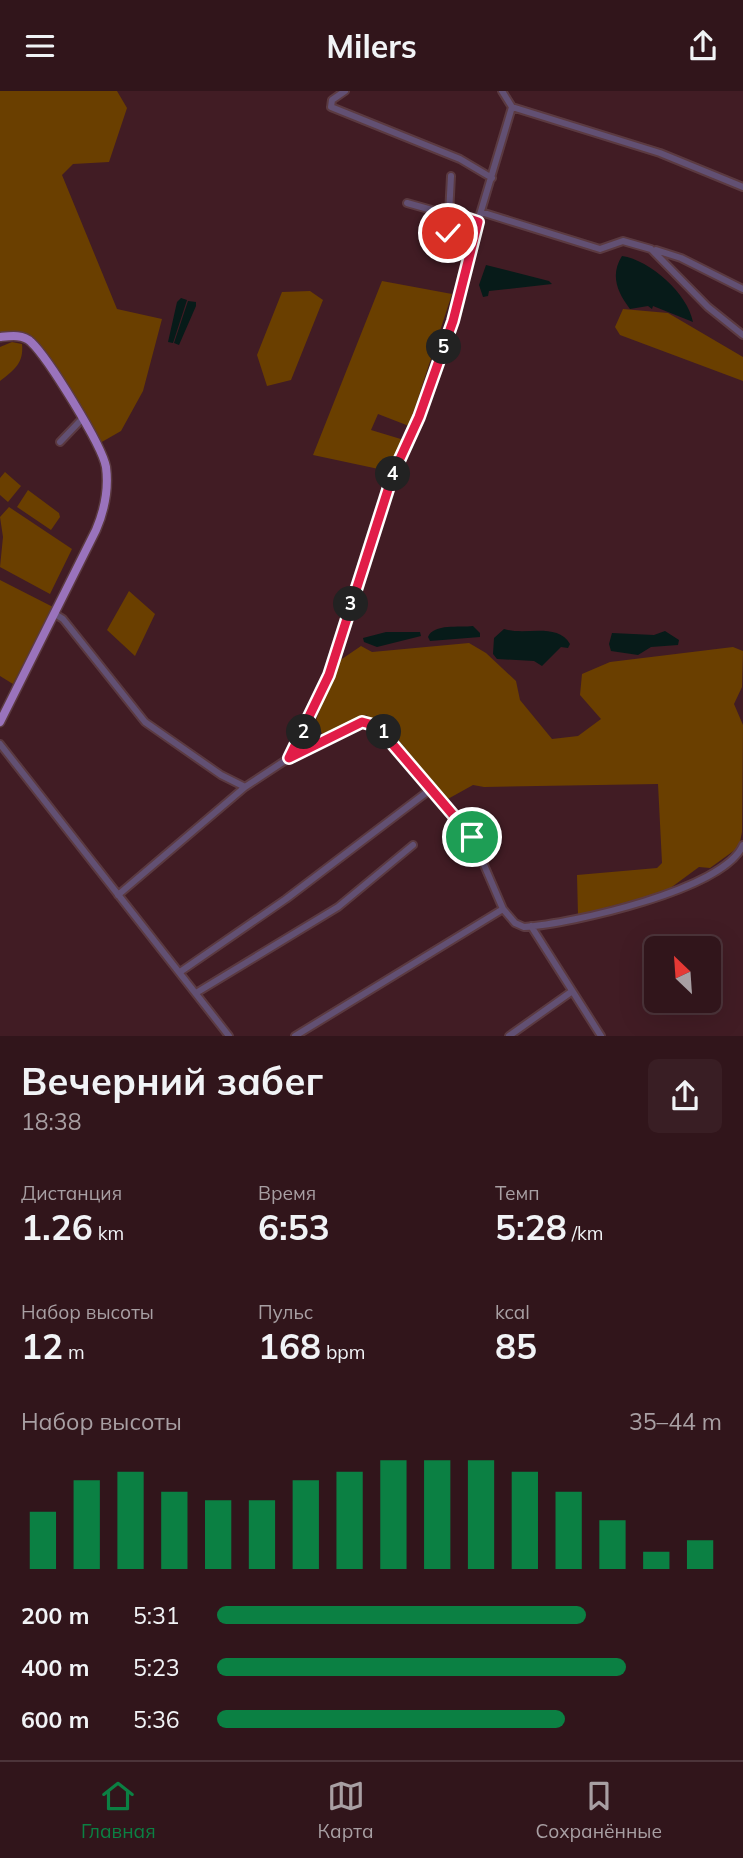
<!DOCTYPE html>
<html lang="ru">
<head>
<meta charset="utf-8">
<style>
  body { margin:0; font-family:Mulish,sans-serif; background:#391e24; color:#f1f3f6; height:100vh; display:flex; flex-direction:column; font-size:26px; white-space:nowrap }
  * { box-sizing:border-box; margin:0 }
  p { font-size:23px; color:#a89fa3 }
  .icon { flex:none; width:38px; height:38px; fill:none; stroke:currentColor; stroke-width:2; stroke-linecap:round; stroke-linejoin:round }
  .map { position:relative; height:945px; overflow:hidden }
  .details { display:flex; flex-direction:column; background:#31151b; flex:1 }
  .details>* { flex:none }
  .needle { width:46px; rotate:335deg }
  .buttons { position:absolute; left:644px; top:845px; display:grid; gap:14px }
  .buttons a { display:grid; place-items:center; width:77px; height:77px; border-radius:10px; background:#31151b; box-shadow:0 7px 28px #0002,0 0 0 2px #4c343a; font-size:35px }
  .pin { position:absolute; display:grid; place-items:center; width:60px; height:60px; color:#fff; margin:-30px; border:4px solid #fff; border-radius:50%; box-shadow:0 2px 7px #0007 }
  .km { position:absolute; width:35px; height:35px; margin:-18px; border-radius:50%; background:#222; color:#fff; font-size:19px; line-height:35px; text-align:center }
  .round { display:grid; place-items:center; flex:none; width:74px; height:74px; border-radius:10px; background:#391e24 }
  .head { display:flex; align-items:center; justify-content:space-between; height:119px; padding:0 21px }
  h1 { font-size:38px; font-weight:700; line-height:52px }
  .figures { display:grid; grid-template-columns:repeat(3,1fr); gap:10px; height:119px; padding:7px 21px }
  .figures div { display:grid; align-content:center }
  .figures b { font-size:35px; font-weight:700 }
  .figures small { font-size:19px; font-weight:400 }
  .figures p { font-size:19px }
  .chart { height:196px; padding:14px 21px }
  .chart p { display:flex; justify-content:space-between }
  .chart svg { width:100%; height:126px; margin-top:7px; stroke:#0b8043; stroke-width:6 }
  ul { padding:0 21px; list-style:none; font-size:23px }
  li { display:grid; grid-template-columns:112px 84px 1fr; align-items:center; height:52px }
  li i { height:18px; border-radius:9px; background:#0b8043 }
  header { display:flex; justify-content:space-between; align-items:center; height:91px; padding:0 21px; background:#31151b; font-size:32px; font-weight:700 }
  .menu { display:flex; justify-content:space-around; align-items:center; height:98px; border-top:2px solid #4c343a; background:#31151b; font-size:19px; color:#a89fa3 }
  .menu a { display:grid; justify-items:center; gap:4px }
  .menu .on { color:#0b8043 }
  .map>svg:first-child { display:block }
  .green { fill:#6a3f00 }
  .water { fill:#071b19 }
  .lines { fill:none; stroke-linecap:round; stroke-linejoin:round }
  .minor-casing { stroke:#5b3a41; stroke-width:10 }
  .major-casing { stroke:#5b3a41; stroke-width:11 }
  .minor { stroke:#625073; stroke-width:6 }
  .major { stroke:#9a73bc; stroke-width:8 }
  .route-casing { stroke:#fff; stroke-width:14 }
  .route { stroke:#e11d48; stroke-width:9 }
</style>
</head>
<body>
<header><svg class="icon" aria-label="menu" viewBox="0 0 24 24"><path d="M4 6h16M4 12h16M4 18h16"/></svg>Milers<svg class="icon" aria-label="share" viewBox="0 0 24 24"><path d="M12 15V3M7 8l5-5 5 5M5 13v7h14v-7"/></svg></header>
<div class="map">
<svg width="743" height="945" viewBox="0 0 743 945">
  <rect width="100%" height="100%" fill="#411c24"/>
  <path class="green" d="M0,0H117L127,17L109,71L73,73L62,84L117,218L162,228L143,300L121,340L100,352L37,251C25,239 16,238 0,244Z
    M382,190L452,203L409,335L378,323L371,339L404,349L388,380L313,364Z
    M310,200L323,209L291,289L267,295L257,264L282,201Z
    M623,218L668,222L743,266V290L620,244L615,236Z
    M12,251L22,253C24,272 14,279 0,290V256Z
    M5,381L21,395L8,411L0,404V387Z
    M28,399L59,422L60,426L51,439L17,416Z
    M9,416L72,458L50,503L0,476L3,446L0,426Z
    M0,489L53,516L13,593L0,585Z
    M129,500L155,523L135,565L107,539Z
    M469,552L486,562L516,590L520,609L552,648L578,645L601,628L580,604L582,583L610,571L733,556L743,560L742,596L734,613L743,634L742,741L739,756L710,777L699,776L665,801L578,824L577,784L657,777L662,772L658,693L484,696L473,694L446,709L385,636L366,624L323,645L316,629L339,570L361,555L372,561Z"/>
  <path class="water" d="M622,165C650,169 688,203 693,231L653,215L652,218L648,215L630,218C617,201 610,184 622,165Z
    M486,174L549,190L552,193L489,200L488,205L483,206L479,194Z
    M181,207L187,209L173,252L168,251L177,211Z
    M188,210L196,211V215L179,254L174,252Z
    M473,535L480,542V546L430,550L428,546C434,532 459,537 473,535Z
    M504,538C525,545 557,531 570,553L568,557L561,556L542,575L534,570L497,568L493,563L494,547Z
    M665,540L679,549L678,554L651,556L638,564L611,560L609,553L612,542L654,544Z
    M386,541H420L421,545L377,556L364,551L363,547Z"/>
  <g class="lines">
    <defs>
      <path id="minor" d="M345,0L332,9L331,16L460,68L492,87
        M502,0L512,16L660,62L743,96
        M407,112L478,132
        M481,121L600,158L623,150L651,158L708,216L743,244
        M448,142L451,85
        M656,159L681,167L743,198
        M60,351L81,329
        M55,523L63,528L145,631L221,684L245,696
        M0,653L229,945
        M290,665L329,584L393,383L419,326L453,230L464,177L512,16
        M118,804L245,696L289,667L361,631L377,634L387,643L472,746L503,818L515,832L524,836C570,833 724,799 743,754
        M531,835L601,945
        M180,881L286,808L431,698
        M196,902L338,816L413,754
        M295,945L503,818
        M509,945L571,901"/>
      <path id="major" d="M0,246C10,245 23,243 31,251C48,267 102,354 106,376C109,399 105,418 96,439L0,631"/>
    </defs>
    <use href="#minor" class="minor-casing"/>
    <use href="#major" class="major-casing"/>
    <use href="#minor" class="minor"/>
    <use href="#major" class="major"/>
  </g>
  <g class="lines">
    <defs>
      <path id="route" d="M448,142L449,121L478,131L453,230L419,326L393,383L329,584L289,667L362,631L377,635L472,746"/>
    </defs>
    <use href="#route" class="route-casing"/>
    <use href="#route" class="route"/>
  </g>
</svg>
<div class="buttons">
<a><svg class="needle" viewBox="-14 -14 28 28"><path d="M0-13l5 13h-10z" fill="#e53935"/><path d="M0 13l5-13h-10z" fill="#a89fa3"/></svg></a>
</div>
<div class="pin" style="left:472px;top:746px;background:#1e9e55"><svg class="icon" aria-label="arrive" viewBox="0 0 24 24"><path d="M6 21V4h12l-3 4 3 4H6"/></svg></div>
<div class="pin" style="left:448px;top:142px;background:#d93025"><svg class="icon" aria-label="check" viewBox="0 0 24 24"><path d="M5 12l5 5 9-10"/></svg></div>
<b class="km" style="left:384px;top:641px">1</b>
<b class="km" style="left:304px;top:641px">2</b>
<b class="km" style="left:351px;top:513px">3</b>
<b class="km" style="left:393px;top:383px">4</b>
<b class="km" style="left:444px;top:256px">5</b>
</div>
<section class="details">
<div class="head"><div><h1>Вечерний забег</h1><p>18:38</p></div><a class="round"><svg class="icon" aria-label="share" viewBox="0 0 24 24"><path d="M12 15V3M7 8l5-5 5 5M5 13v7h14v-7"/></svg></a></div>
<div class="figures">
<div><p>Дистанция</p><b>1.26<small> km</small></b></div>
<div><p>Время</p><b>6:53</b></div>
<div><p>Темп</p><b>5:28<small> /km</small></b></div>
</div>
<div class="figures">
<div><p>Набор высоты</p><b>12<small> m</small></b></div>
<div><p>Пульс</p><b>168<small> bpm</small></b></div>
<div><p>kcal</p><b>85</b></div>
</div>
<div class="chart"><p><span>Набор высоты</span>35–44 m</p>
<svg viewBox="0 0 160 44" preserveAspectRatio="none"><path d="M5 44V24M15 44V13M25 44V10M35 44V17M45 44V20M55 44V20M65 44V13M75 44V10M85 44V6M95 44V6M105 44V6M115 44V10M125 44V17M135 44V27M145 44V38M155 44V34"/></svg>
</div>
<ul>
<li><b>200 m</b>5:31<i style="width:73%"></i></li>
<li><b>400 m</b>5:23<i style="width:81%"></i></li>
<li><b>600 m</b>5:36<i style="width:69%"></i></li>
</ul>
</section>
<nav class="menu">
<a class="on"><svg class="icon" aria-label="home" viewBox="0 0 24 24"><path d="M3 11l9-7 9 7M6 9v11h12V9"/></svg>Главная</a>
<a><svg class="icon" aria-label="map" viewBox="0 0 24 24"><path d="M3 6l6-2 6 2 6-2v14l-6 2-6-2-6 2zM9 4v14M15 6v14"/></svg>Карта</a>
<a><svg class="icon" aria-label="saved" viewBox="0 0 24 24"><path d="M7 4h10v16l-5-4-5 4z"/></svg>Сохранённые</a>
</nav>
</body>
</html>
